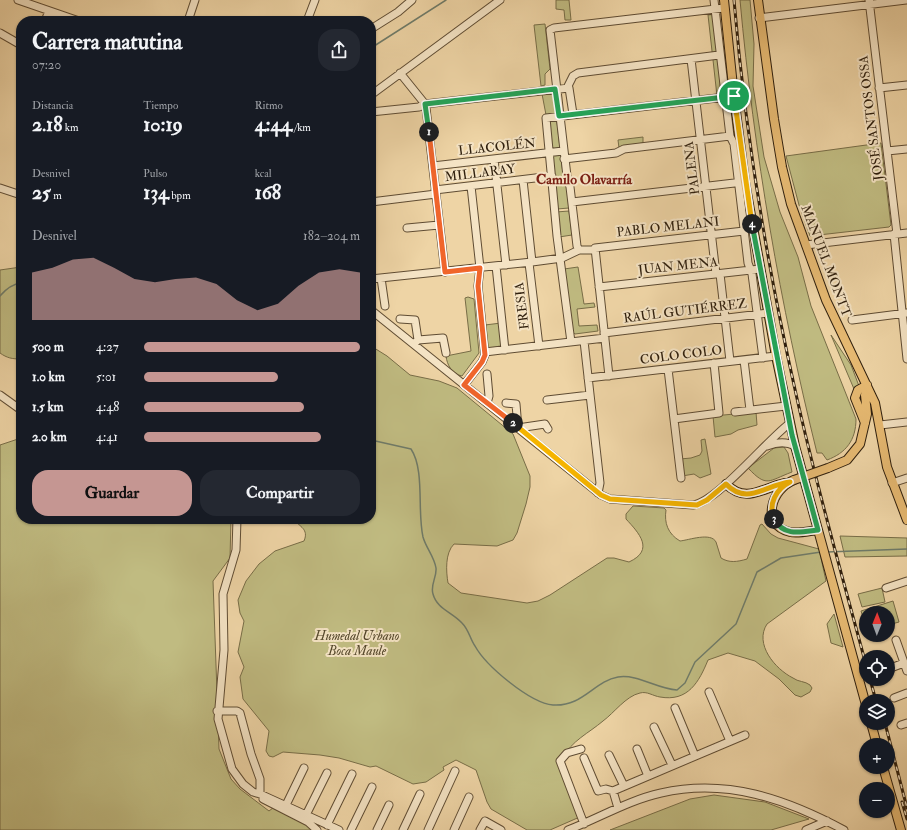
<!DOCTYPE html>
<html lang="es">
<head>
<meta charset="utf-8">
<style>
  body { margin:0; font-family:"IM FELL Double Pica",serif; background:#242831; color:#f1f3f6; height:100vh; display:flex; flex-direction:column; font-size:15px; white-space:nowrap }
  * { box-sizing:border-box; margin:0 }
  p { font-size:13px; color:#9ea1a6 }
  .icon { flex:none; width:22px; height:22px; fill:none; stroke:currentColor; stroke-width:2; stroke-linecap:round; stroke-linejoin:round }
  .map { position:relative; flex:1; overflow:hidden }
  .panel { position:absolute; left:16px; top:16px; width:360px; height:508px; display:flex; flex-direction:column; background:#171b24; border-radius:16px; box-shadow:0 1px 3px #0004 }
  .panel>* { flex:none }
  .needle { width:26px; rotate:1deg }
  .tools { position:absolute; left:859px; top:606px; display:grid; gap:8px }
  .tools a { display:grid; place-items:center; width:36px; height:36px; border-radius:50%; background:#171b24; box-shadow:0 1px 3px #0004; font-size:20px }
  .pin { position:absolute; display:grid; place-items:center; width:34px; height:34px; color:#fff; margin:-17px; border:2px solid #fff; border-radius:50%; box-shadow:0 1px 4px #0007 }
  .km { position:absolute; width:20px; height:20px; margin:-10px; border-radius:50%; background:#222; color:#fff; font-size:11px; line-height:20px; text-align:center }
  .round { display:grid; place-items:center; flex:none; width:42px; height:42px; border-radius:16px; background:#242831 }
  .headline { display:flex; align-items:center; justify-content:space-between; height:68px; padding:0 16px }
  h1 { font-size:22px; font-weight:700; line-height:30px }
  .metrics { display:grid; grid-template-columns:repeat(3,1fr); gap:6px; height:68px; padding:4px 16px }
  .metrics div { display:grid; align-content:center }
  .metrics b { font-size:20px; font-weight:700 }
  .metrics small { font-size:11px; font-weight:400 }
  .metrics p { font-size:11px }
  .chart { height:112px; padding:8px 16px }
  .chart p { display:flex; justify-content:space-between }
  .chart svg { width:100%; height:72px; margin-top:4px; fill:#c59692; opacity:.7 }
  .primary-button { display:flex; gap:8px; margin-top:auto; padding:8px 16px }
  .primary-button a { flex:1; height:46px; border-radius:16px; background:#c59692; color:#111; font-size:16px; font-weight:700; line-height:46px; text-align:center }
  .primary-button a+a { background:#242831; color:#f1f3f6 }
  ul { padding:0 16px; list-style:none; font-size:13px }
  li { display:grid; grid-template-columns:64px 48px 1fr; align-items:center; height:30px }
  li i { height:10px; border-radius:5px; background:#c59692 }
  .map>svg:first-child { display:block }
  .green { fill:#c0bb81; stroke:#786d47 }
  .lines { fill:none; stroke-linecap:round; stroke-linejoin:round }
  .stream { stroke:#6f7b69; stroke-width:1.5 }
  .minor-casing { stroke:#5f4c33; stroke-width:9 }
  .major-casing { stroke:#2f1f0d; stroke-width:10 }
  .minor { stroke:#f4e3c4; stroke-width:7 }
  .major { stroke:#e7ba72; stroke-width:8 }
  .rail-casing { stroke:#2f1f0d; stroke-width:3 }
  .rail { stroke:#f4e3c4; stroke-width:1.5; stroke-dasharray:4.5; stroke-linecap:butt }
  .major-bridge-casing { stroke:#2f1f0d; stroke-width:10; stroke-linecap:butt }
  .major-bridge { stroke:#e7ba72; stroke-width:8 }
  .split-1-casing { stroke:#fff; stroke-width:8 }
  .split-2-casing { stroke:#fff; stroke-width:8 }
  .split-3-casing { stroke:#fff; stroke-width:8 }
  .split-4-casing { stroke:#fff; stroke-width:8 }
  .split-5-casing { stroke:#fff; stroke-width:8 }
  .split-1 { stroke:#22a559; stroke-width:5 }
  .split-2 { stroke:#f0652b; stroke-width:5 }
  .split-3 { stroke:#f5b400; stroke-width:5 }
  .split-4 { stroke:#22a559; stroke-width:5 }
  .split-5 { stroke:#f5b400; stroke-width:5 }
  .labels { text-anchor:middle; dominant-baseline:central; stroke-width:4; stroke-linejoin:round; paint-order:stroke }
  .street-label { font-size:13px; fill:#2f1f0d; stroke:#f4e3c4 }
  .park-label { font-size:13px; font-style:italic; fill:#53462a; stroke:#f4e3c4 }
  .neighbourhood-label { font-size:14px; font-weight:bold; fill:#7a1f14; stroke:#f4e3c4 }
</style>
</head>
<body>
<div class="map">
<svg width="907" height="830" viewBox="0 0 907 830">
  <rect width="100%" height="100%" fill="#eed4a5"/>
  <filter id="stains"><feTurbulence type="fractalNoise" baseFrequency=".005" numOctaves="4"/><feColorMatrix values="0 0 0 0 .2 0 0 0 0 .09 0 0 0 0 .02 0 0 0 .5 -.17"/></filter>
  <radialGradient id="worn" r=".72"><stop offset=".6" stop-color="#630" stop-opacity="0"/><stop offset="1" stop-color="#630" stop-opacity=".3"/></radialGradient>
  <path class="green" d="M556,0H569L571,20H565L564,10L556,9Z
    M740,0H750L754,44L753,86L764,157L780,212L798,257L811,306L856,419C856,440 846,453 827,460L822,453H817C780,304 754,153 740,0Z
    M716,14L725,96H717L708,15Z
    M545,24L550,69L545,74V85L541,86L534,25Z
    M551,93L554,96L563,174L567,186L569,208L557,209L547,120L542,94Z
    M643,137V143L622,146L619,148L618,140Z
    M881,143L891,225L889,227L810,236L799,205L786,156Z
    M569,211L572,235L559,237L556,212Z
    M21,267V359C12,359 7,358 0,353V270Z
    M578,267L584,304L594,303L595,307L577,309L579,326L597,325L598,331L575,334L571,331L564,269Z
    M468,297L474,299L479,353L462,376C452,374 447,365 446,356L471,351L465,298Z
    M501,323L504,348L488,350L485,325Z
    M831,335L851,365L859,386L854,389Z
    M371,346L387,356L410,375L439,381L457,388L513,434L530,476V487L526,504L517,533L513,540L497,546L454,544C445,553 446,571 448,583L461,593L527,603L538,601L550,595L607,558H614L629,562C655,550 639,533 626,519V514L633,506L664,508L666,510C664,523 668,534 680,541C689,540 711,532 716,542C718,547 719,553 721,558C729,563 737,562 747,559L760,525L762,524L771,534L778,538L819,549L826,581L767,624C754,644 775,669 793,678C798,682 805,681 810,685L812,688L810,692L801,697L795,695L779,679L755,661L728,653L708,660C699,682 688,702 660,697C653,696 647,691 640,693C626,696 614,713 603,721C589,733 571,741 563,758L582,816L550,830H527L491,809L487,802L476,770L456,760L443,767L444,770L426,782L413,784L376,766L370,767L339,758L320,755L283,752L273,757L269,756L266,751L269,731L243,699L240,677L244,667L238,652L244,621L240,613L238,600L246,581L259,564L275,551L304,541C309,529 300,527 293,519H371Z
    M756,412L757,425L738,430L731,434L715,437L713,416Z
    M21,438V519H231L230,558L213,581L219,749L231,779L240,789L269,811L278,804L317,830H0V445Z
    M705,439L711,474L700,478L694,474L682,476L680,459L691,458L700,455L702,451L701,440Z
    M784,447L788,453L792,472C768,481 767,488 748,468L774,448Z
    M840,536L907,538V556L845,557Z
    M882,588L885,602L862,607L858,594Z
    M893,601L899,622L888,625V613H866V627L861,611Z
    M834,614L843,647L831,643L827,624Z
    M714,795L765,802L809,819L771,830H610L690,799Z"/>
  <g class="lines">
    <path class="stream" d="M371,48L446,0
      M0,296C6,289 12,284 21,283
      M371,440L411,449C425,470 417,511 423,537C426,548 434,556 436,568C437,577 430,585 433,594C437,609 452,612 462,623C469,630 470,639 475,646C486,666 530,703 553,705C583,707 594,681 618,677C638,674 657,689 677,690L685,683L695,662L736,624L757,572L781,558L821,552
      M827,552L907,549"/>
    <defs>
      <path id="minor" d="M18,0L79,21
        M714,0L730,136L734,144L748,263L752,274L763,358
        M869,0L897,234
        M759,18L906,0
        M45,21L49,11
        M188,21L195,0
        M307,21L315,0
        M371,29L398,12L412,0
        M0,33L21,45
        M691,59L716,274
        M400,73L425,104L426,108L445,272
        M567,88L573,76L578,73L719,55
        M879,88L907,85
        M371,95L500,0
        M371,112L419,107L425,104L569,88L573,114
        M887,151L907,149
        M494,159L506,265
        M564,159L616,153L624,149L730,136
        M433,166L563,151
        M523,180L532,262
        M0,188L21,195
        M435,190L552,176
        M371,202L436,194
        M572,202L743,182
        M407,228L439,225
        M894,234L907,359
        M806,245L907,233
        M579,250L577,246L570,187L567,176L550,30L554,28L724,8
        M529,263L539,346
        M496,266L505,350
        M720,274L730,361
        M381,278L385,306
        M371,279L532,262L562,258L579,250H595
        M599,287L760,269
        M371,310L601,495L610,499L693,505C717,502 767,440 790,423
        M400,319L415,320L418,340
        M852,320L907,313
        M604,333L768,313
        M584,341L600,483L598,493
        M571,342L557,236L546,118L734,96
        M414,344L418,340L443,338L446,353
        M485,352L605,338
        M744,360L750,410
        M668,369L681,478
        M487,374L489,396L487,403
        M609,376L595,248L744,231
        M588,378L776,356
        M464,385L482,362L485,355L478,286L480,268L471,186
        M0,395L21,410
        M547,400L590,395
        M506,403L516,404L518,428L545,424L548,429
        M735,412L786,406
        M674,419L719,413L714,363
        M880,425L907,422
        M767,446C777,442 786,441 795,446
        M892,483L907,478
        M237,519L236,550L223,594L224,650L218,719L232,769L243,784L253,792L260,794L339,830
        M886,588L907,581
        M896,640L907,671
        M888,669L904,663
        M709,692L730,741
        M894,698L907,693
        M675,708L695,756
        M217,711H237L240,713L251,754L260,779V794
        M901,725L907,723
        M654,727L672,765
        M581,749L567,753L560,761L584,824
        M637,749L648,776
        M609,755L624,786
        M584,758L598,791L606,789L613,791
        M263,799L308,822L317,830
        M286,805L304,768
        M618,808L613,791L745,735
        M306,815L327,773
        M327,825L352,774
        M351,830L372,787
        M377,830L389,805
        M403,830L420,794
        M428,830L455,771
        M454,830L469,797
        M480,830L485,821L501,830
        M568,830C599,818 629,800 661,793C727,778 786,799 844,830
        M806,830L827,821"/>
      <path id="major" d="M724,0L734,96L745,182L776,356L795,446L866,705
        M758,0L774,119L782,167L791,204L826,300L875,403L887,467L907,520
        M865,423L855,398L858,390L867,385
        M828,468L847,460L860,444L867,414L865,395L867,385
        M794,480C771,489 760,525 790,532C798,534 809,531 818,530
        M726,484C746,504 762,488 785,483
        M871,723L877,745
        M883,767L901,830"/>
    </defs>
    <use href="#minor" class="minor-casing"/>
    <use href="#major" class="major-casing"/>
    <use href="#minor" class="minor"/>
    <use href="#major" class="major"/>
    <defs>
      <path id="rail" d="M734,0C745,132 767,265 796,394C816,485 842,575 866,665
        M870,679L876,701
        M885,723L907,808
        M902,802L907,819"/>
    </defs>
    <use href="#rail" class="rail-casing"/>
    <use href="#rail" class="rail"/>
    <defs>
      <path id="major-bridge" d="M794,480L828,468"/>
    </defs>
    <use href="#major-bridge" class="major-bridge-casing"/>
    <use href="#major-bridge" class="major-bridge"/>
  </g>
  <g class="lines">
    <defs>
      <path id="split-1" d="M429,132L425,104L555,89L559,116L734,96"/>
      <path id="split-2" d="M429,132L445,272L480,268L478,286L485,355L482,362L464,385L513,423"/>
      <path id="split-3" d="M513,423L601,495L610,499L697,505L707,500L726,484C747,506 765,485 790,482C776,489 768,504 774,519"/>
      <path id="split-4" d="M752,224L792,435L818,530C801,532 784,537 774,519"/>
      <path id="split-5" d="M734,96L752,224"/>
    </defs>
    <use href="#split-1" class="split-1-casing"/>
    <use href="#split-2" class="split-2-casing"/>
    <use href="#split-3" class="split-3-casing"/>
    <use href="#split-4" class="split-4-casing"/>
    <use href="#split-5" class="split-5-casing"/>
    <use href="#split-1" class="split-1"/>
    <use href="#split-2" class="split-2"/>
    <use href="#split-3" class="split-3"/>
    <use href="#split-4" class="split-4"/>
    <use href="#split-5" class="split-5"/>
  </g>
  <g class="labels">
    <g class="street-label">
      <text transform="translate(871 118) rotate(-97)">JOSÉ SANTOS OSSA</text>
      <text transform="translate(497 147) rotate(-6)">LLACOLÉN</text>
      <text transform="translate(692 168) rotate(-97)">PALENA</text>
      <text transform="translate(480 173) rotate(-7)">MILLARAY</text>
      <text transform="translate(668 227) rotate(-6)">PABLO MELANI</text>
      <text transform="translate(826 261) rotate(69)">MANUEL MONTT</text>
      <text transform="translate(678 266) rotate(-6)">JUAN MENA</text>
      <text transform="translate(522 306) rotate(-97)">FRESIA</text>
      <text transform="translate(685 311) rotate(-7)">RAÚL GUTIÉRREZ</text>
      <text transform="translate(681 355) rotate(-7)">COLO COLO</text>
    </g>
    <g class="park-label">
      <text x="357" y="636">Humedal Urbano<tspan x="357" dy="15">Boca Maule</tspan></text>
    </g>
    <g class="neighbourhood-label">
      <text x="584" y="179">Camilo Olavarría</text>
    </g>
  </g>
  <rect width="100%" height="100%" filter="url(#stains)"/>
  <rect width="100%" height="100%" fill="url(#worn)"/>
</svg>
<div class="tools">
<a><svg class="needle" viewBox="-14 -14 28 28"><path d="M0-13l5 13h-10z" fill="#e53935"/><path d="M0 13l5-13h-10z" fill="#9ea1a6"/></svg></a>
<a><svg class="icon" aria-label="locate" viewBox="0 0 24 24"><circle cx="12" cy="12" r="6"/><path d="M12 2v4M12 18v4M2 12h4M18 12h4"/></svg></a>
<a><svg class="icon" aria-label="layers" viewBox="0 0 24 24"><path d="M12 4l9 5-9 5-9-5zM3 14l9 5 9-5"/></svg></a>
<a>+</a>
<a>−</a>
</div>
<div class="pin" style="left:734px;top:96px;background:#1e9e55"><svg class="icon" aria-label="arrive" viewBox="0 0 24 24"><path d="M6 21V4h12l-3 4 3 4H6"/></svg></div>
<b class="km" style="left:429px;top:132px">1</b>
<b class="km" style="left:513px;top:423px">2</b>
<b class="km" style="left:774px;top:519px">3</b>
<b class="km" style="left:752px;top:224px">4</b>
<section class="panel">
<div class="headline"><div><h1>Carrera matutina</h1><p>07:20</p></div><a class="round"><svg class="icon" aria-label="share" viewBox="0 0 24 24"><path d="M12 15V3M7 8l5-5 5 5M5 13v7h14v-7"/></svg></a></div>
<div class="metrics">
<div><p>Distancia</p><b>2.18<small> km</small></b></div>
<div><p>Tiempo</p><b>10:19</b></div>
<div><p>Ritmo</p><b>4:44<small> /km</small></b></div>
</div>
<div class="metrics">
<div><p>Desnivel</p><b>25<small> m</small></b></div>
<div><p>Pulso</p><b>134<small> bpm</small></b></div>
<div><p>kcal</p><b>168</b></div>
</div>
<div class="chart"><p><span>Desnivel</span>182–204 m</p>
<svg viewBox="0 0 160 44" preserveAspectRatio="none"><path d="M0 44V15L10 12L20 7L30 6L40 12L50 19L60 21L70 19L80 18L90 22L100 32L110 38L120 34L130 23L140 15L150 13L160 15V44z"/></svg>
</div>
<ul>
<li><b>500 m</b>4:27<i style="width:100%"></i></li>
<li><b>1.0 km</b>5:01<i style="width:62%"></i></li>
<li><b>1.5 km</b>4:48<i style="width:74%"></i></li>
<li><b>2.0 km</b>4:41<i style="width:82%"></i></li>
</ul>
<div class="primary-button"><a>Guardar</a><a>Compartir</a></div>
</section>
</div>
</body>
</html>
